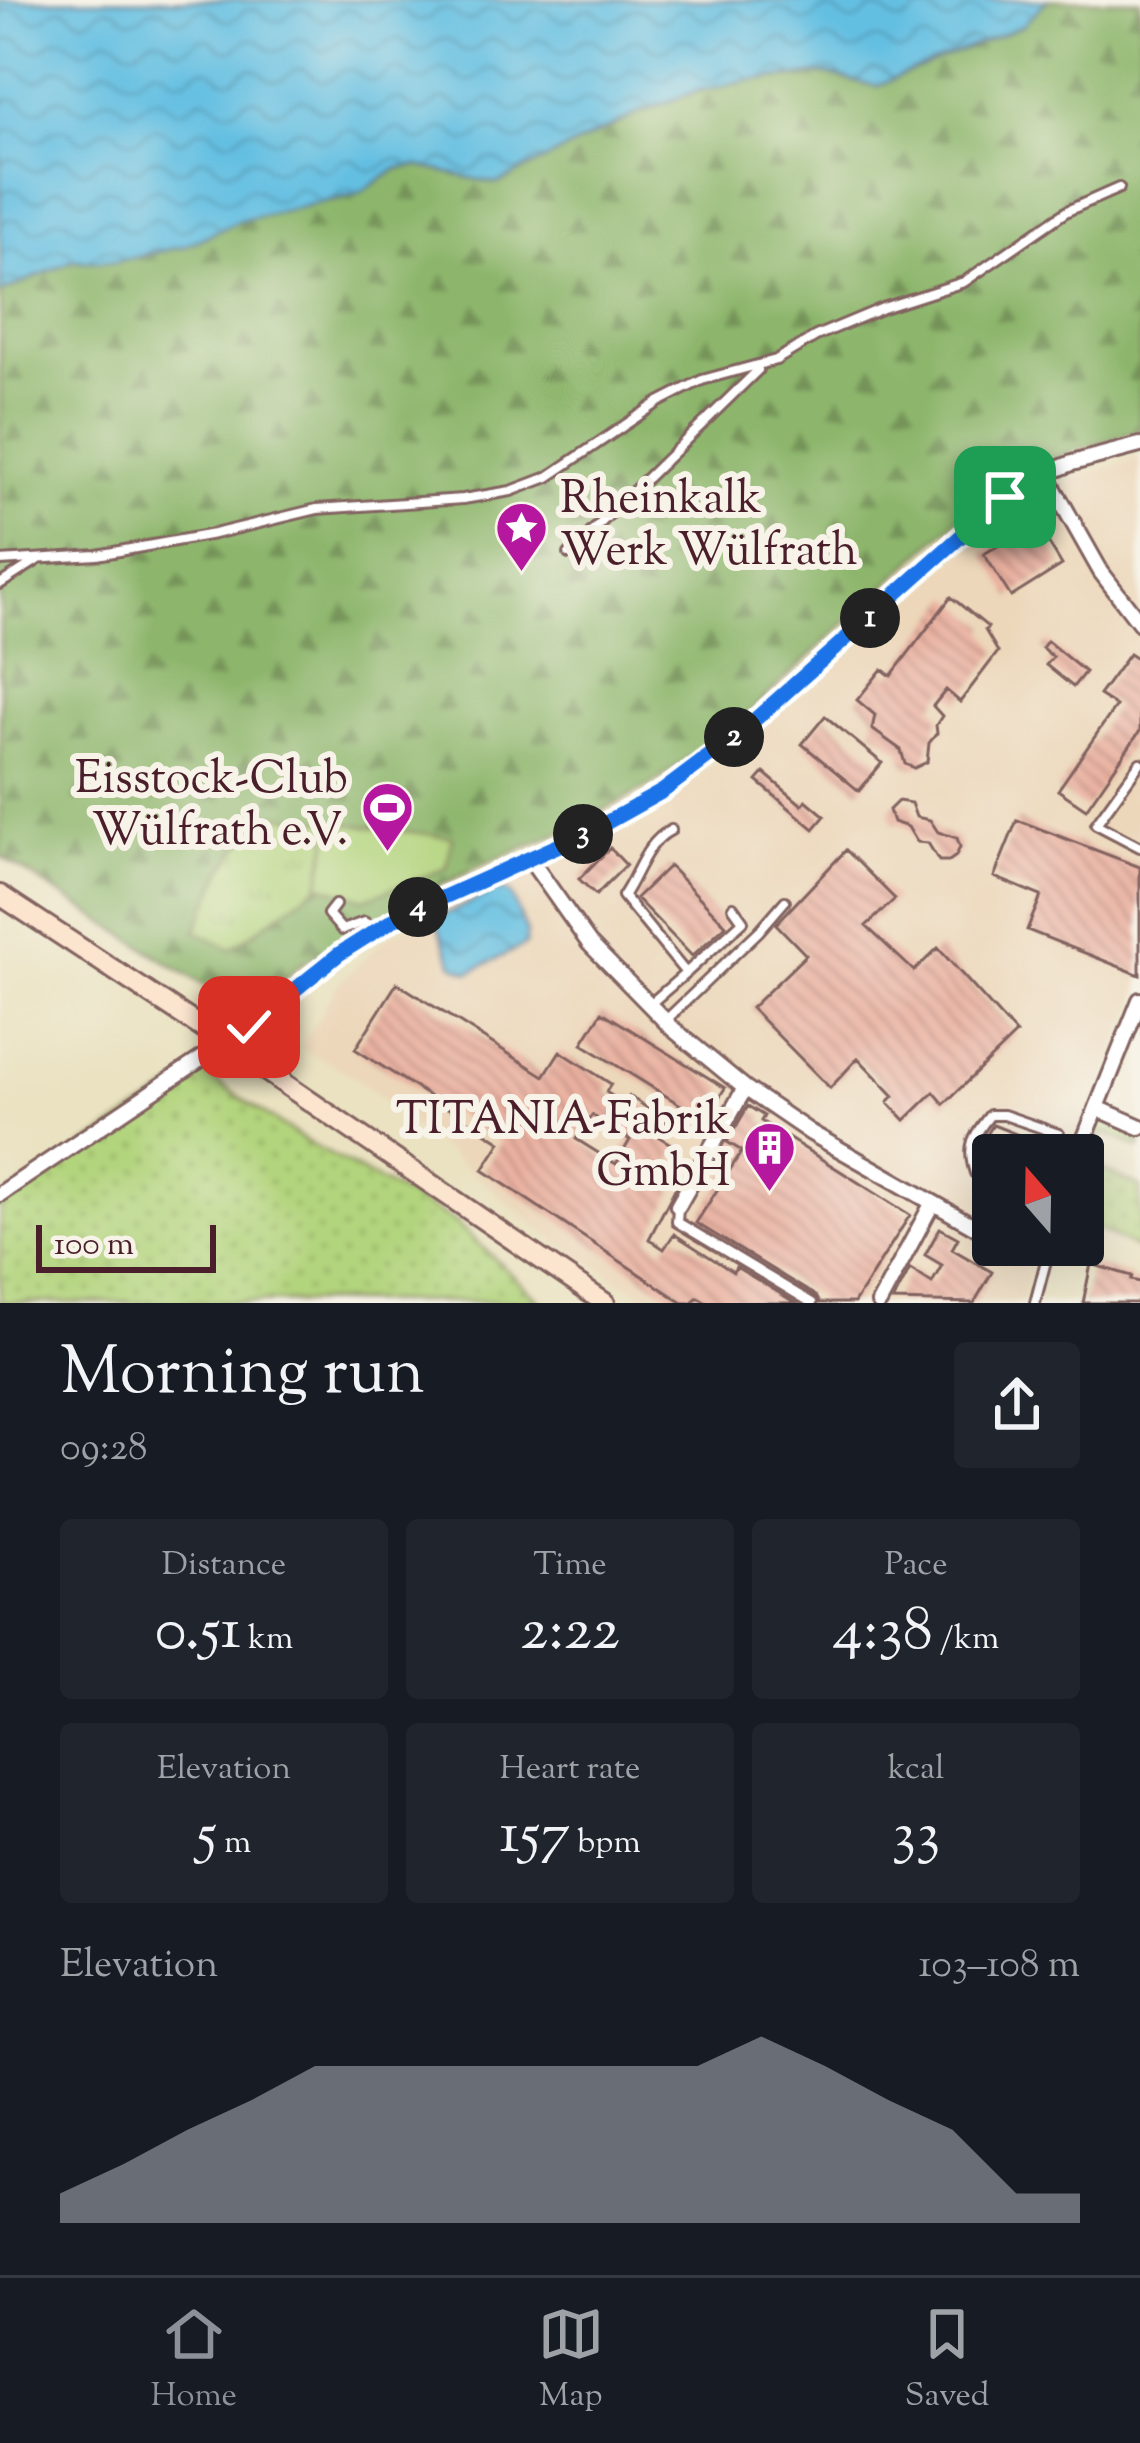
<!DOCTYPE html>
<html lang="en">
<head>
<meta charset="utf-8">
<style>
  body { margin:0; font-family:"Sorts Mill Goudy",serif; background:#20242c; color:#f1f3f6; height:100vh; display:flex; flex-direction:column; font-size:45px; white-space:nowrap }
  * { box-sizing:border-box; margin:0 }
  p { font-size:39px; color:#9ea1a6 }
  .icon { flex:none; width:66px; height:66px; fill:none; stroke:currentColor; stroke-width:2; stroke-linecap:round; stroke-linejoin:round }
  .map { position:relative; height:1303px; overflow:hidden }
  .details { display:flex; flex-direction:column; background:#171b24; flex:1 }
  .details>* { flex:none }
  .needle { width:78px; rotate:340deg }
  .controls { position:absolute; left:972px; top:1134px; display:grid; gap:24px }
  .controls a { display:grid; place-items:center; width:132px; height:132px; border-radius:12px; background:#171b24; box-shadow:0 12px 48px #0002; font-size:60px }
  .scale { position:absolute; left:36px; bottom:30px; width:180px; box-sizing:border-box; padding-left:12px; border:6px solid #4a1f2b; border-top:0; font-size:33px; line-height:42px; white-space:nowrap; color:#4a1f2b; -webkit-text-stroke:9px #f7f3e8; paint-order:stroke }
  .pin { position:absolute; display:grid; place-items:center; width:102px; height:102px; color:#fff; margin:-51px; border-radius:24px; box-shadow:0 6px 18px #0006 }
  .km { position:absolute; width:60px; height:60px; margin:-30px; border-radius:50%; background:#222; color:#fff; font-size:33px; line-height:60px; text-align:center }
  .round { display:grid; place-items:center; flex:none; width:126px; height:126px; border-radius:12px; background:#20242c }
  .head { display:flex; align-items:center; justify-content:space-between; height:204px; padding:0 60px }
  h1 { font-size:66px; font-weight:600; line-height:90px }
  .figures { display:grid; grid-template-columns:repeat(3,1fr); gap:18px; height:204px; padding:12px 60px }
  .figures div { display:grid; align-content:center; border-radius:12px; background:#20242c; text-align:center }
  .figures b { font-size:60px; font-weight:600 }
  .figures small { font-size:33px; font-weight:400 }
  .figures p { font-size:33px }
  .chart { height:336px; padding:24px 60px }
  .chart p { display:flex; justify-content:space-between }
  .chart svg { width:100%; height:216px; margin-top:12px; fill:#8c9099; opacity:.7 }
  .tab-bar { display:flex; justify-content:space-around; align-items:center; height:168px; border-top:3px solid #363941; background:#171b24; font-size:33px; color:#9ea1a6 }
  .tab-bar a { display:grid; justify-items:center; gap:6px }
  .tab-bar .on { color:#8c9099 }
  .map>svg:first-child { display:block }
  .built { fill:#ecd7ba }
  .grass { fill:url(#grass-dots); stroke:#7e7a54; stroke-width:3 }
  .forest { fill:url(#forest-firs); stroke:#6c6a4c; stroke-width:3 }
  .park { fill:url(#park-tufts); stroke:#7e7a54; stroke-width:3 }
  .garden { fill:#b2d47d; stroke:#7e7a54; stroke-width:3 }
  .water { fill:url(#water-waves); stroke:#576f86; stroke-width:3 }
  .building { fill:url(#building-back-hatch); fill-rule:evenodd }
  .lines { fill:none; stroke-linecap:round; stroke-linejoin:round }
  .service-casing { stroke:#826360; stroke-width:14 }
  .minor-casing { stroke:#826360; stroke-width:20 }
  .secondary-casing { stroke:#826360; stroke-width:24 }
  .service { stroke:#fff; stroke-width:8 }
  .minor { stroke:#fff; stroke-width:14 }
  .secondary { stroke:#fce5cf; stroke-width:18 }
  .route-casing { stroke:#fff; stroke-width:24 }
  .route { stroke:#1a73e8; stroke-width:15 }
  .labels { text-anchor:middle; dominant-baseline:central; stroke-width:12; stroke-linejoin:round; paint-order:stroke }
  .poi-label { font-size:45px; fill:#4a1f2b; stroke:#f7f3e8; text-anchor:end }
</style>
</head>
<body>
<div class="map">
<svg width="1140" height="1303" viewBox="0 0 1140 1303">
  <defs>
    <pattern id="grass-dots" width="8" height="8" patternUnits="userSpaceOnUse" patternTransform="scale(3)"><rect width="8" height="8" fill="#b2d47d"/><path d="M2 2h.1M6 6h.1" fill="none" stroke="#9bb66c" stroke-width="1.8" stroke-linecap="round"/></pattern>
    <pattern id="forest-firs" width="22" height="20" patternUnits="userSpaceOnUse" patternTransform="scale(3)"><rect width="22" height="20" fill="#8db66c"/><path d="M5 1l3.5 6h-7zM16 11l3.5 6h-7z" fill="#759359"/></pattern>
    <pattern id="park-tufts" width="24" height="20" patternUnits="userSpaceOnUse" patternTransform="scale(3)"><rect width="24" height="20" fill="#b2d47d"/><path d="M3 7l-1-3M5 7V3M7 7l1-3M15 17l-1-3M17 17v-4M19 17l1-3" fill="none" stroke="#9bb66c"/></pattern>
    <pattern id="water-waves" width="16" height="10" patternUnits="userSpaceOnUse" patternTransform="scale(3)"><rect width="16" height="10" fill="#64bfe2"/><path d="M0 5q4-4 8 0t8 0" fill="none" stroke="#549bb7"/></pattern>
    <pattern id="building-back-hatch" width="6" height="6" patternUnits="userSpaceOnUse" patternTransform="scale(3)"><rect width="6" height="6" fill="#eab1a0"/><path d="M-1 5l2 2M0 0l6 6M5-1l2 2" fill="none" stroke="#c08f83"/></pattern>
  </defs>
  <rect width="100%" height="100%" fill="#f7f3e8"/>
  <filter id="ink" filterUnits="userSpaceOnUse"><feTurbulence type="fractalNoise" baseFrequency=".00833" numOctaves="2"/><feDisplacementMap in="SourceGraphic" scale="24" xChannelSelector="R" yChannelSelector="G"/><feConvolveMatrix kernelMatrix="1 2 1 2 8 2 1 2 1" color-interpolation-filters="sRGB"/></filter>
  <filter id="wash" filterUnits="userSpaceOnUse"><feTurbulence type="fractalNoise" baseFrequency=".004" numOctaves="4" result="noise"/><feDisplacementMap in="SourceGraphic" scale="48" xChannelSelector="R" yChannelSelector="G"/><feGaussianBlur stdDeviation="2.7" result="paint"/><feColorMatrix in="noise" values="0 0 0 0 0 0 0 0 0 0 0 0 0 0 0 0 0 1.4 0 .05"/><feComposite in="paint" operator="in"/></filter>
  <g filter="url(#wash)">
    <rect width="100%" height="100%" fill="#eae2c1"/>
    <path class="built" d="M1140,457V990L1071,1155H993V1245H1037L1020,1303H654L549,1236L354,1076L301,1048L337,986L388,936L647,812L758,731L989,529L1036,497L1075,478Z"/>
    <path class="grass" d="M200,1071L310,1144L454,1221L540,1301L0,1303V1200Z
      M1102,1114L1140,1131V1148L1103,1132L1089,1164L1140,1187V1250L1083,1222V1160Z"/>
    <path class="forest" d="M1047,0H1140V430L1032,465L975,503L739,722L652,785L558,834L475,868L402,905L301,964L248,1013L0,856V293L72,261H117L185,246L239,221L357,194L399,168L419,166L497,184L643,111L697,91L752,80L825,74L876,86L1022,26Z"/>
    <path class="park" d="M263,814L332,822L319,885L231,949L196,931L224,868Z"/>
    <path class="garden" d="M332,822L452,837L447,868L365,899L319,885Z"/>
    <path class="water" d="M0,0H1047L1022,26L876,86L825,74L752,80L697,91L643,111L497,184L419,166L399,168L358,194L239,221L185,246L117,261H72L0,293Z
      M500,889L511,894L527,933L525,945L470,972L454,965L438,926L444,915Z"/>
    <g id="blocks">
      <path class="building" d="M1026,529L1035,544L1045,537L1062,565L1011,597L984,554Z
        M951,597L988,627L985,630L998,652L960,702L946,690L933,706L942,716L936,725L937,733L929,743L927,762L914,768L905,764L901,750L872,729L875,715L857,700L882,669L891,676Z
        M1047,641L1085,672L1073,687L1046,665L1053,657L1042,648Z
        M1129,654L1140,661V731L1086,809L1058,790L1116,706L1099,695Z
        M825,716L882,763L859,791L802,744Z
        M764,773L802,805L806,800L825,816L814,829L757,781Z
        M898,801L911,803L916,817L930,820L938,832L957,838L960,847L956,856L949,861H939L928,843L917,842L908,827L893,822L889,810Z
        M1017,820L1140,867V975L1027,930L1041,896L994,877Z
        M610,848L626,865L596,895L579,879Z
        M846,850L895,899L866,926L914,971L938,948L1016,1034L944,1104L934,1092L905,1120L888,1102L894,1096L858,1058L830,1088L751,1008L806,955L776,924Z
        M669,866L726,925L692,956L636,898Z
        M397,983L544,1076L560,1051L611,1084L606,1092L624,1104L629,1096L666,1120L656,1135L679,1149L663,1174L678,1183L649,1239L664,1249L674,1234L733,1272L736,1267L796,1303H708L698,1297L691,1303H683L483,1170L501,1142L355,1049ZM592,1115L630,1140L616,1164L576,1139Z
        M602,1012L725,1088L705,1120L582,1044Z
        M748,1106L764,1116L761,1121L910,1215L854,1303H820L816,1296L696,1223L742,1151L727,1142Z
        M993,1125L1067,1154V1155H993V1164L980,1159L981,1144Z
        M940,1228L958,1238L952,1249L992,1272L974,1303L893,1301L910,1269L932,1283L942,1265L925,1255Z
        M1091,1264L1132,1276L1131,1280L1140,1282V1303H1083Z"/>
    </g>
  </g>
  <g filter="url(#ink)">
    <use href="#blocks" fill-opacity="0" stroke="#826360" stroke-width="3"/>
    <g class="lines">
      <defs>
        <path id="service" d="M569,554L758,370
          M0,561L97,555L214,534L317,509L463,499L511,491L548,477L659,402L702,380L776,360L816,336L883,308L964,282L1067,211L1119,188
          M0,584L39,559
          M1140,763L1096,824L1140,847
          M335,905L328,914L342,930L364,922L376,929
          M686,973L743,921L733,907
          M650,1004L686,973L623,896C639,873 645,843 671,830
          M666,1020L759,931L785,901
          M993,1183L975,1173C966,1146 973,1136 990,1115H1004L1059,1134
          M678,1207L677,1222L812,1303
          M1035,1303L1048,1253L1041,1245"/>
        <path id="minor" d="M1045,473L1101,572L1140,623
          M529,858L589,943L673,1029L745,1088L811,1133L993,1237
          M276,1005L275,1047L285,1086
          M1097,1108L1140,1127
          M1078,1155L1140,1000
          M0,1194L256,1022L339,954L393,920L595,829L663,791L740,732L1023,483L1072,463L1140,445
          M678,1206L745,1088
          M1010,1245L1027,1249L1034,1245
          M879,1303L932,1204"/>
        <path id="secondary" d="M0,895L222,1041L605,1303"/>
      </defs>
      <use href="#service" class="service-casing"/>
      <use href="#minor" class="minor-casing"/>
      <use href="#secondary" class="secondary-casing"/>
      <use href="#service" class="service"/>
      <use href="#minor" class="minor"/>
      <use href="#secondary" class="secondary"/>
    </g>
  </g>
  <g class="lines" filter="url(#ink)">
    <defs>
      <path id="route" d="M249,1027L339,954L393,920L595,829L663,791L740,733L1005,497"/>
    </defs>
    <use href="#route" class="route-casing"/>
    <use href="#route" class="route"/>
  </g>
  <defs>
    <symbol id="sight-pin" viewBox="-11 -11 22 30"><path d="M0 17L-7.5 6A9.5 9.5 0 1 1 7.5 6Z" fill="#b5179e" stroke="#f7f3e8"/><path d="M0-6L1.8-2.2L6-1.7L2.9 1.2L3.7 5.4L0 3.3L-3.7 5.4L-2.9 1.2L-6-1.7L-1.8-2.2Z" fill="#fff"/></symbol>
    <symbol id="stadium-pin" viewBox="-11 -11 22 30"><path d="M0 17L-7.5 6A9.5 9.5 0 1 1 7.5 6Z" fill="#b5179e" stroke="#f7f3e8"/><path d="M0-5a6.5 5 0 1 0 0 10a6.5 5 0 1 0 0-10ZM-3.5-1.8h7v3.6h-7Z" fill="#fff"/></symbol>
    <symbol id="building-pin" viewBox="-11 -11 22 30"><path d="M0 17L-7.5 6A9.5 9.5 0 1 1 7.5 6Z" fill="#b5179e" stroke="#f7f3e8"/><path d="M-4-6H4V6H1V3H-1V6H-4ZM-2.5-4.3h1.7v1.8h-1.7ZM.8-4.3h1.7v1.8H.8ZM-2.5-1h1.7V.8h-1.7ZM.8-1h1.7V.8H.8Z" fill="#fff"/></symbol>
  </defs>
  <g fill-rule="evenodd">
    <use href="#sight-pin" x="492" y="498" width="59" height="81"/>
    <use href="#stadium-pin" x="358" y="778" width="59" height="81"/>
    <use href="#building-pin" x="740" y="1118" width="59" height="81"/>
  </g>
  <g class="labels">
    <g class="poi-label">
      <text x="560" y="501" text-anchor="start">Rheinkalk<tspan x="560" dy="52">Werk Wülfrath</tspan></text>
      <text x="348" y="781">Eisstock-Club<tspan x="348" dy="52">Wülfrath e.V.</tspan></text>
      <text x="730" y="1122">TITANIA-Fabrik<tspan x="730" dy="52">GmbH</tspan></text>
    </g>
  </g>
</svg>
<div class="controls">
<a><svg class="needle" viewBox="-14 -14 28 28"><path d="M0-13l5 13h-10z" fill="#e53935"/><path d="M0 13l5-13h-10z" fill="#9ea1a6"/></svg></a>
</div>
<div class="scale">100 m</div>
<div class="pin" style="left:1005px;top:497px;background:#1e9e55"><svg class="icon" aria-label="arrive" viewBox="0 0 24 24"><path d="M6 21V4h12l-3 4 3 4H6"/></svg></div>
<div class="pin" style="left:249px;top:1027px;background:#d93025"><svg class="icon" aria-label="check" viewBox="0 0 24 24"><path d="M5 12l5 5 9-10"/></svg></div>
<b class="km" style="left:870px;top:618px">1</b>
<b class="km" style="left:734px;top:737px">2</b>
<b class="km" style="left:583px;top:834px">3</b>
<b class="km" style="left:418px;top:907px">4</b>
</div>
<section class="details">
<div class="head"><div><h1>Morning run</h1><p>09:28</p></div><a class="round"><svg class="icon" aria-label="share" viewBox="0 0 24 24"><path d="M12 15V3M7 8l5-5 5 5M5 13v7h14v-7"/></svg></a></div>
<div class="figures">
<div><p>Distance</p><b>0.51<small> km</small></b></div>
<div><p>Time</p><b>2:22</b></div>
<div><p>Pace</p><b>4:38<small> /km</small></b></div>
</div>
<div class="figures">
<div><p>Elevation</p><b>5<small> m</small></b></div>
<div><p>Heart rate</p><b>157<small> bpm</small></b></div>
<div><p>kcal</p><b>33</b></div>
</div>
<div class="chart"><p><span>Elevation</span>103–108 m</p>
<svg viewBox="0 0 160 44" preserveAspectRatio="none"><path d="M0 44V38L10 32L20 25L30 19L40 12L50 12L60 12L70 12L80 12L90 12L100 12L110 6L120 12L130 19L140 25L150 38L160 38V44z"/></svg>
</div>
</section>
<nav class="tab-bar">
<a class="on"><svg class="icon" aria-label="home" viewBox="0 0 24 24"><path d="M3 11l9-7 9 7M6 9v11h12V9"/></svg>Home</a>
<a><svg class="icon" aria-label="map" viewBox="0 0 24 24"><path d="M3 6l6-2 6 2 6-2v14l-6 2-6-2-6 2zM9 4v14M15 6v14"/></svg>Map</a>
<a><svg class="icon" aria-label="saved" viewBox="0 0 24 24"><path d="M7 4h10v16l-5-4-5 4z"/></svg>Saved</a>
</nav>
</body>
</html>
